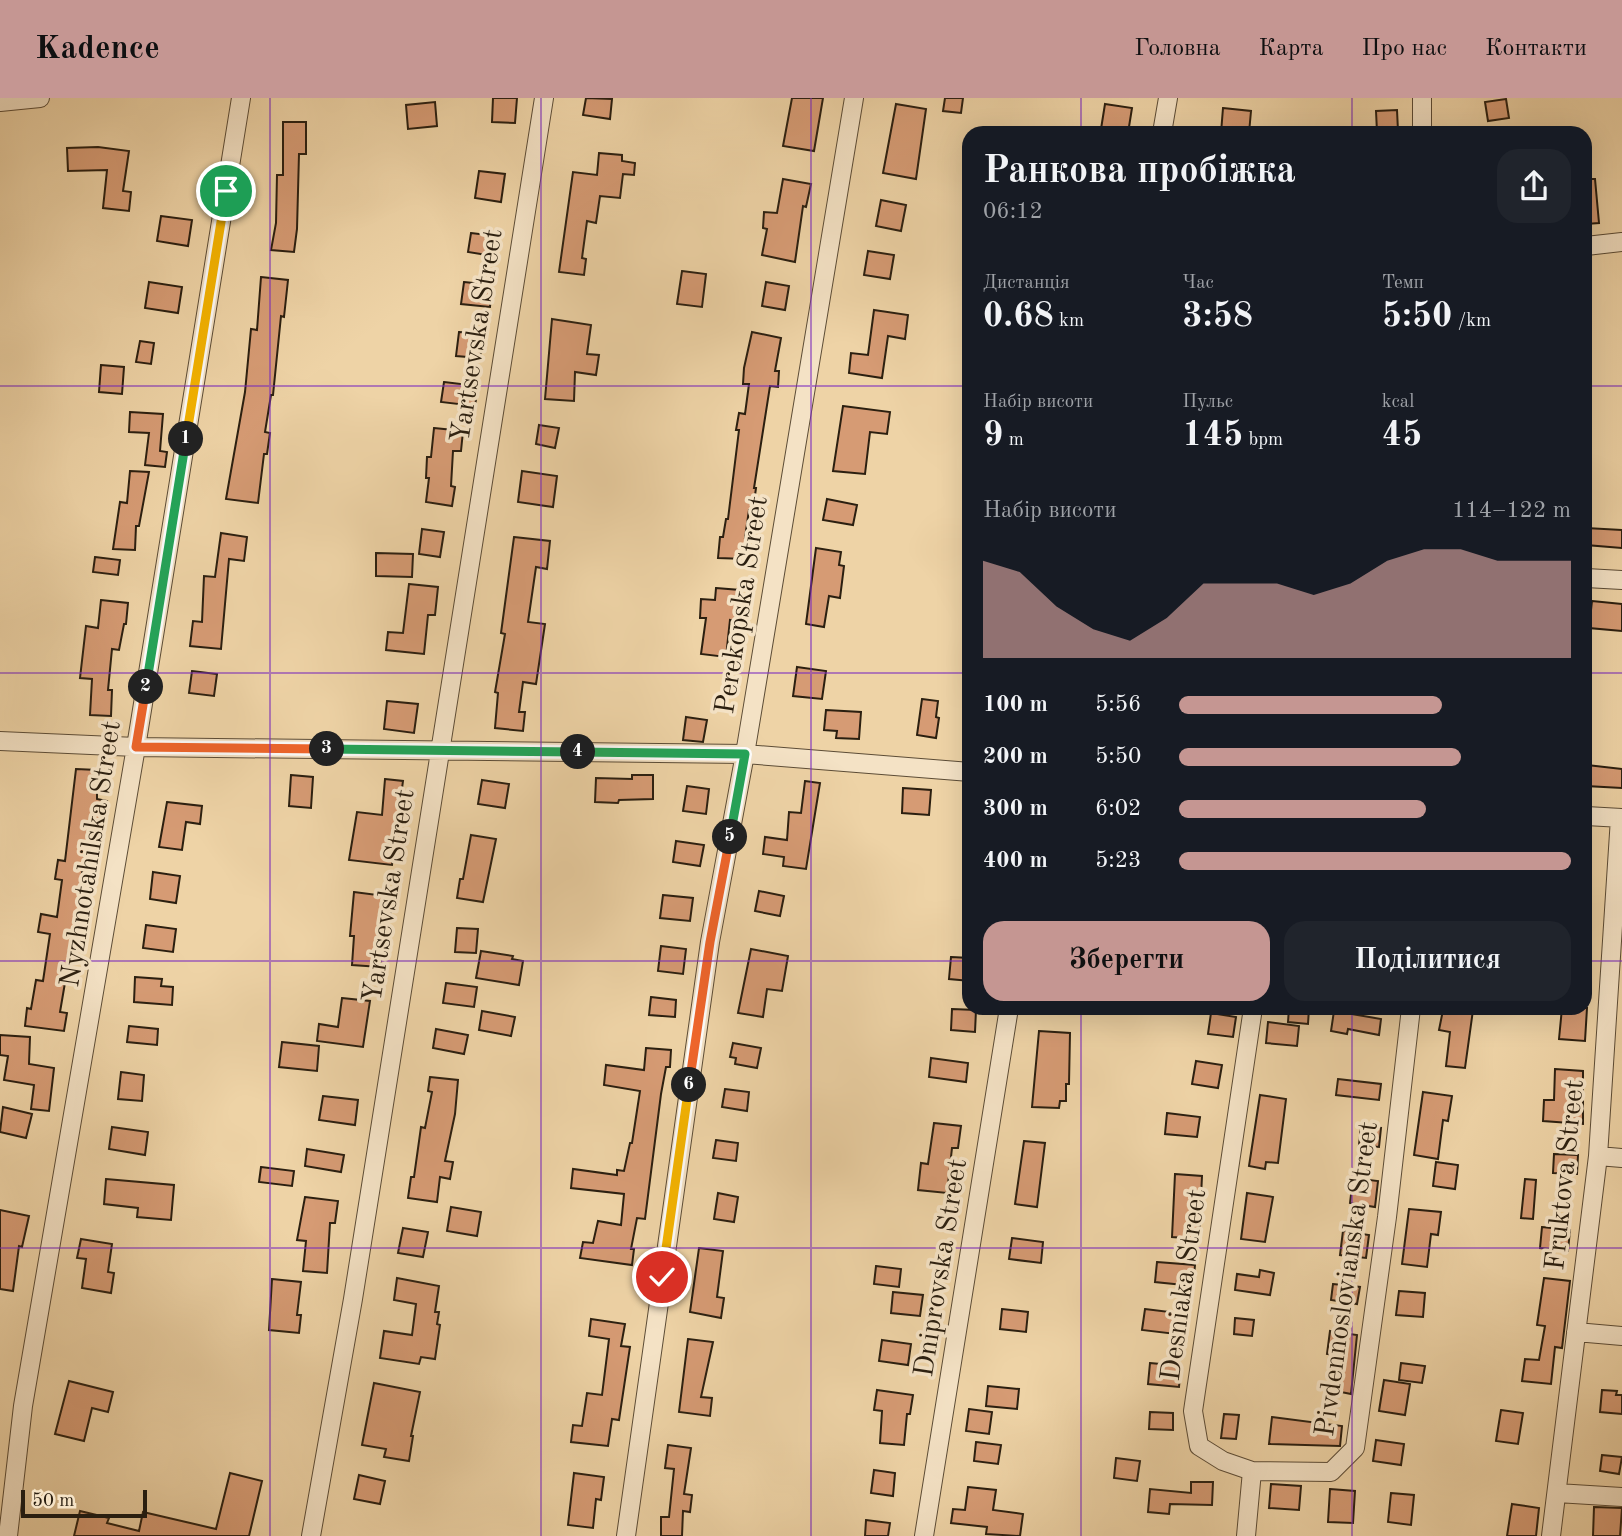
<!DOCTYPE html>
<html lang="uk">
<head>
<meta charset="utf-8">
<style>
  body { margin:0; font-family:"Old Standard TT",serif; background:#20242c; color:#f1f3f6; height:100vh; display:flex; flex-direction:column; font-size:26px; white-space:nowrap }
  * { box-sizing:border-box; margin:0 }
  p { font-size:23px; color:#9ea1a6 }
  .icon { flex:none; width:38px; height:38px; fill:none; stroke:currentColor; stroke-width:2; stroke-linecap:round; stroke-linejoin:round }
  .map { position:relative; flex:1; overflow:hidden }
  .panel { position:absolute; left:962px; top:28px; width:630px; height:889px; display:flex; flex-direction:column; background:#171b24; border-radius:21px; box-shadow:0 7px 28px #0002 }
  .panel>* { flex:none }
  .scale { position:absolute; left:21px; bottom:18px; width:126px; box-sizing:border-box; padding-left:7px; border:4px solid #2b1f10; border-top:0; font-size:19px; line-height:24px; white-space:nowrap; color:#2b1f10; -webkit-text-stroke:5px #f4e2c5; paint-order:stroke }
  .pin { position:absolute; display:grid; place-items:center; width:60px; height:60px; color:#fff; margin:-30px; border:4px solid #fff; border-radius:50%; box-shadow:0 2px 7px #0007 }
  .km { position:absolute; width:35px; height:35px; margin:-18px; border-radius:50%; background:#222; color:#fff; font-size:19px; line-height:35px; text-align:center }
  .round { display:grid; place-items:center; flex:none; width:74px; height:74px; border-radius:21px; background:#20242c }
  .headline { display:flex; align-items:center; justify-content:space-between; height:119px; padding:0 21px }
  h1 { font-size:38px; font-weight:800; line-height:52px }
  .stats { display:grid; grid-template-columns:repeat(3,1fr); gap:10px; height:119px; padding:7px 21px }
  .stats div { display:grid; align-content:center }
  .stats b { font-size:35px; font-weight:800 }
  .stats small { font-size:19px; font-weight:400 }
  .stats p { font-size:19px }
  .chart { height:196px; padding:14px 21px }
  .chart p { display:flex; justify-content:space-between }
  .chart svg { width:100%; height:126px; margin-top:7px; fill:#c59692; opacity:.7 }
  .cta { display:flex; gap:14px; margin-top:auto; padding:14px 21px }
  .cta a { flex:1; height:80px; border-radius:21px; background:#c59692; color:#111; font-size:28px; font-weight:800; line-height:80px; text-align:center }
  .cta a+a { background:#20242c; color:#f1f3f6 }
  ul { padding:0 21px; list-style:none; font-size:23px }
  li { display:grid; grid-template-columns:112px 84px 1fr; align-items:center; height:52px }
  li i { height:18px; border-radius:9px; background:#c59692 }
  header { display:flex; align-items:center; gap:42px; box-sizing:border-box; height:98px; padding:0 35px; background:#c59692; color:#111 }
  header strong { font-size:33px }
  nav { display:flex; gap:38px; margin-inline-start:auto; font-size:24px }
  .map>svg:first-child { display:block }
  .building { fill:#d69b74; stroke:#2b1f10; stroke-width:2 }
  .lines { fill:none; stroke-linecap:round; stroke-linejoin:round }
  .minor-casing { stroke:#5c4c36; stroke-width:20 }
  .minor { stroke:#f4e2c5; stroke-width:18 }
  .split-1-casing { stroke:#fff; stroke-width:14 }
  .split-2-casing { stroke:#fff; stroke-width:14 }
  .split-3-casing { stroke:#fff; stroke-width:14 }
  .split-4-casing { stroke:#fff; stroke-width:14 }
  .split-5-casing { stroke:#fff; stroke-width:14 }
  .split-6-casing { stroke:#fff; stroke-width:14 }
  .split-7-casing { stroke:#fff; stroke-width:14 }
  .split-1 { stroke:#f5b400; stroke-width:9 }
  .split-2 { stroke:#22a559; stroke-width:9 }
  .split-3 { stroke:#f0652b; stroke-width:9 }
  .split-4 { stroke:#22a559; stroke-width:9 }
  .split-5 { stroke:#22a559; stroke-width:9 }
  .split-6 { stroke:#f0652b; stroke-width:9 }
  .split-7 { stroke:#f5b400; stroke-width:9 }
  .grid { fill:none; stroke:#7b2cbf; stroke-width:2; stroke-opacity:0.55 }
  .labels { text-anchor:middle; dominant-baseline:central; stroke-width:7; stroke-linejoin:round; paint-order:stroke }
  .street-label { font-size:28px; fill:#2b1f10; stroke:#f4e2c5 }
</style>
</head>
<body>
<header>
<strong>Kadence</strong>
<nav><a>Головна</a><a>Карта</a><a>Про нас</a><a>Контакти</a></nav>
</header>
<div class="map">
<svg width="1622" height="1438" viewBox="0 0 1622 1438">
  <rect width="100%" height="100%" fill="#eed3a6"/>
  <filter id="stains"><feTurbulence type="fractalNoise" baseFrequency=".00286" numOctaves="4"/><feColorMatrix values="0 0 0 0 .2 0 0 0 0 .09 0 0 0 0 .02 0 0 0 .5 -.17"/></filter>
  <radialGradient id="worn" r=".72"><stop offset=".6" stop-color="#630" stop-opacity="0"/><stop offset="1" stop-color="#630" stop-opacity=".3"/></radialGradient>
  <path class="building" d="M493,0H517L515,25L492,24Z
    M586,0L612,1L610,21L583,17Z
    M792,0H823L814,53L783,48Z
    M945,0H963L961,15L943,13Z
    M1506,1L1509,20L1488,23L1485,4Z
    M435,4L437,28L408,31L406,7Z
    M896,6L926,11L916,81L883,75Z
    M1105,6L1132,10L1128,35L1101,31Z
    M1223,10L1251,13L1249,35H1221Z
    M1397,12L1398,33L1377,34L1376,13Z
    M283,24H306V56H299L297,131L294,154L271,152L276,125L277,77H283Z
    M98,49L129,53L123,93L131,94L129,113L103,110L107,72L68,73L67,50Z
    M599,55L622,57V63L635,65L634,77L623,76L620,100L600,98L596,125L587,123L582,160L586,161L584,177L559,174L573,74L597,77Z
    M479,73L505,76L501,104L475,100Z
    M783,81L811,86L806,109L803,108L795,164L762,157L767,131L763,130L764,114L777,115Z
    M1586,81H1595L1599,125L1586,126Z
    M881,102L906,107L901,133L876,128Z
    M161,118L192,122L188,148L157,143Z
    M471,135L496,138L493,158L468,154Z
    M868,153L894,157L890,181L864,177Z
    M682,173L706,176L702,209L677,206Z
    M261,179L288,182L284,219L281,218L273,297H271L265,334L270,335L267,356H264L258,405L226,401L245,294L251,231L257,232Z
    M149,184L182,189L178,215L145,210Z
    M464,184L492,187L490,209L461,206Z
    M766,184L789,188L785,212L762,208Z
    M874,212L908,217L905,241L888,238L882,280L849,275L851,255L868,257Z
    M552,221L591,227L587,256L599,257L596,277L575,274L574,303L545,301Z
    M459,234L483,236L480,260L456,258Z
    M752,234L781,240L775,273H779L778,289L770,288L754,390H756L753,412H749L745,440H747L746,461L718,460L720,439H723L726,421H728L739,332H736L739,315L745,316L749,286H743L744,270Z
    M140,243L154,245L151,266L136,264Z
    M101,267L124,269L122,296L99,294Z
    M444,284L478,288L475,308L441,304Z
    M843,308L890,314L887,336L870,334L865,376L833,373Z
    M130,314L163,316L160,353L167,354L165,369L145,367L149,335L129,334Z
    M539,327L559,330L555,350L536,346Z
    M434,330L463,333L461,353H453L451,388L455,389L452,408L426,404L429,380H426L427,359H431Z
    M130,373L149,374L139,428H136L135,452L113,451L120,404L127,405Z
    M522,373L557,378L553,409L518,404Z
    M827,401L857,407L853,427L823,422Z
    M1586,430L1622,432V450L1586,447Z
    M422,431L444,434L440,459L419,456Z
    M221,435L247,439L244,463L229,461L221,551L190,548L193,523L202,524L204,478L215,479Z
    M514,439L550,443L547,471L536,469L528,524L545,526L536,586L523,584L519,614H525L523,633L495,630L498,595L495,594L505,536L501,535Z
    M816,450L841,454L839,467L844,468L840,500L829,498L824,529L806,526Z
    M376,455L413,456L412,479L376,478Z
    M95,459L120,462L118,477L93,474Z
    M409,486L438,489L435,517H428L424,556L386,552L388,534L403,535Z
    M716,490L740,492L737,523L730,522L726,559L701,556L706,520H700L701,501L715,502Z
    M101,502L128,505L126,526H124L119,552L112,551L108,592H112L111,618L90,617L92,581L80,580L86,528L98,530Z
    M1592,503L1622,506V533L1589,530Z
    M797,569L826,573L822,601L793,598Z
    M192,573L217,576L214,598L189,595Z
    M922,601L938,603L936,619L939,620L936,640L917,637Z
    M387,603L418,606L414,635L384,631Z
    M826,612L861,614L859,641L836,640L837,633L824,632Z
    M686,619L707,622L703,644L683,642Z
    M1587,667L1622,671V690L1586,688Z
    M76,671L97,672V701L107,703L101,730L92,728L89,754H85L79,795L83,796L80,823L78,840H74L69,873H67L60,914L67,915L64,933L25,928L27,910L31,911L36,882L43,883L50,836L38,834L41,816L57,819L62,782L55,781L58,762L65,763Z
    M291,677L313,679L311,710L289,708Z
    M632,677H653V701L619,702L618,705L595,704L596,680L632,681Z
    M385,681L403,683L392,767L349,762L357,714L382,717Z
    M482,682L509,686L505,710L478,706Z
    M805,683L820,685L806,771L783,768L784,759L763,756L765,739L787,742L789,714L801,715Z
    M687,688L709,691L706,716L683,713Z
    M903,690L931,692L929,717L902,715Z
    M167,704L202,708L200,726L186,724L182,752L159,749Z
    M471,737L496,741L483,804L457,800L460,781H463Z
    M676,743L704,747L700,768L673,764Z
    M153,774L180,778L176,805L150,801Z
    M759,793L784,798L780,818L755,813Z
    M354,794L393,799L390,820L384,819L380,869L352,867L354,838H350Z
    M663,797L693,800L690,823L660,820Z
    M146,827L176,831L173,854L143,850Z
    M457,830L478,831L476,855L455,854Z
    M661,848L686,851L683,876L658,873Z
    M751,851L788,858L782,893L767,891L763,919L738,915Z
    M481,853L513,858L512,861L523,863L519,887L476,880Z
    M951,859L970,860V883L949,881Z
    M135,879L162,881L161,888L173,889L172,907L134,904Z
    M446,885L477,889L474,909L443,905Z
    M651,899L676,902L675,919L649,917Z
    M342,900L370,903L363,949L317,943L319,926L338,929Z
    M1289,910H1309L1308,926L1288,924Z
    M1454,910L1473,912L1465,970L1446,968L1450,934L1439,932L1443,912L1453,914Z
    M1562,910H1587L1585,943L1559,941Z
    M952,911L976,912L975,934L951,932Z
    M482,913L515,919L511,938L479,932Z
    M1334,913L1381,921L1379,937L1348,931L1347,936L1331,933Z
    M1211,915L1236,919L1233,939L1208,936Z
    M1268,924L1299,928L1297,948L1266,945Z
    M129,928L158,931L157,947L127,944Z
    M436,931L468,937L464,956L433,950Z
    M1039,933L1070,935L1069,986H1066V1003H1060L1059,1010L1032,1009Z
    M0,937L30,939L29,966L54,970L49,1013L31,1011L34,987L4,982L8,958L0,957Z
    M282,944L319,948L317,973L279,969Z
    M733,945L761,950L757,970L735,966L736,960L730,959Z
    M646,950L671,952L670,969H666L661,996L645,1121L637,1120L631,1151H634L632,1167L580,1160L583,1144L593,1145L598,1123L621,1127L624,1096L571,1090L573,1071L617,1077V1072L624,1073L630,1045H632L640,993L604,987L606,967L644,972Z
    M931,960L968,965L966,984L929,979Z
    M1196,963L1222,967L1218,990L1192,986Z
    M1555,971L1583,973V1026L1543,1023L1544,1002H1554Z
    M121,974L144,977L142,1003L118,1001Z
    M430,979L458,982L455,1016L445,1063L453,1064L450,1081L440,1079L437,1104L408,1100L411,1079H414L421,1029L425,1030L432,994L428,993Z
    M1338,981L1381,986L1379,1002L1336,997Z
    M725,991L749,994L747,1013L722,1009Z
    M1423,994L1452,998L1448,1023L1443,1022L1438,1061L1414,1057Z
    M1260,997L1286,1001L1278,1065L1266,1064L1265,1071L1249,1068Z
    M323,998L358,1002L355,1027L319,1022Z
    M3,1009L32,1016L26,1040L0,1034Z
    M1167,1015L1200,1019L1197,1039L1165,1036Z
    M934,1025L961,1028L958,1050H952L947,1095L918,1092L921,1065L928,1066Z
    M1361,1028L1381,1030L1379,1049L1359,1047Z
    M112,1029L148,1034L145,1057L109,1051Z
    M716,1042L738,1045L736,1063L713,1060Z
    M1024,1043L1045,1045L1037,1109L1015,1106Z
    M307,1051L344,1057L341,1074L305,1068Z
    M1554,1056L1578,1057L1577,1076L1553,1075Z
    M1436,1064L1458,1067L1455,1091L1433,1088Z
    M261,1069L294,1073L292,1088L259,1084Z
    M1175,1076L1202,1078L1199,1141L1172,1139Z
    M1353,1080L1378,1083L1375,1109L1350,1105Z
    M106,1081L174,1087L171,1122L137,1119L138,1110L104,1106Z
    M1525,1081L1536,1082L1533,1121L1521,1120Z
    M718,1095L738,1099L734,1124L714,1121Z
    M1247,1095L1273,1099L1265,1144L1241,1141Z
    M305,1099L338,1103L335,1125H330L327,1175L303,1173L306,1143L297,1142Z
    M451,1109L481,1114L477,1138L447,1133Z
    M1409,1111L1441,1114L1438,1137L1431,1136L1427,1169L1402,1166Z
    M0,1112L29,1118L22,1149L19,1148L13,1193L0,1191Z
    M1542,1129L1570,1132L1568,1153L1540,1150Z
    M403,1130L428,1134L423,1159L398,1155Z
    M1343,1133L1369,1137L1366,1160L1340,1157Z
    M1012,1140L1043,1144L1041,1165L1009,1161Z
    M81,1141L112,1146L108,1174L114,1175L111,1195L82,1190L86,1161L77,1160Z
    M699,1150L723,1153L717,1199L724,1200L721,1220L690,1214Z
    M1157,1164L1195,1167L1193,1188L1155,1184Z
    M876,1168L901,1171L899,1189L874,1186Z
    M1260,1172L1274,1175L1270,1197L1235,1192L1237,1176L1259,1179Z
    M397,1180L439,1188L435,1214H439L437,1226L440,1227L435,1261L421,1259L419,1266L380,1260L384,1233L412,1237L416,1206L394,1202Z
    M1544,1180L1570,1183L1562,1250L1555,1249L1551,1286L1522,1283L1525,1261L1539,1262L1545,1228L1537,1227Z
    M272,1181L301,1184L297,1217H301L299,1235L269,1232Z
    M1333,1186L1360,1189L1357,1206L1331,1202Z
    M1399,1193L1425,1195L1423,1219L1396,1217Z
    M893,1194L923,1197L920,1218L891,1215Z
    M1002,1211L1028,1214L1026,1234L1000,1231Z
    M1145,1211L1186,1216L1184,1237L1142,1232Z
    M1235,1220L1254,1222L1252,1238L1234,1236Z
    M591,1221L625,1226L621,1248L630,1249L619,1322L612,1321L608,1348L571,1344L573,1327L582,1328L587,1295L602,1297L609,1241L589,1238Z
    M1330,1233L1357,1237L1351,1296L1336,1293L1341,1258L1327,1256Z
    M688,1241L713,1244L701,1299L712,1300L710,1318L679,1314Z
    M882,1242L911,1246L908,1267L879,1263Z
    M1150,1265L1181,1268L1179,1289L1148,1286Z
    M1401,1265L1425,1268L1422,1285L1399,1282Z
    M1384,1282L1410,1286L1405,1317L1379,1313Z
    M69,1283L113,1294L108,1314L92,1310L84,1343L55,1336Z
    M374,1285L420,1294L411,1338H413L409,1363L384,1359L386,1351L362,1347Z
    M988,1288L1019,1291L1017,1311L986,1308Z
    M877,1292L913,1297L910,1316H907L904,1347L880,1345L882,1313L874,1312Z
    M1602,1292L1617,1293L1616,1297H1622V1316L1600,1314Z
    M969,1311L992,1314L989,1336L966,1333Z
    M1501,1312L1523,1315L1518,1346L1496,1343Z
    M1150,1314L1173,1315V1332L1149,1331Z
    M1224,1316L1239,1317L1236,1341L1221,1340Z
    M1272,1319L1342,1328L1340,1348L1269,1346Z
    M1376,1342L1404,1346L1401,1367L1373,1363Z
    M976,1344L1001,1347L998,1366L974,1363Z
    M668,1347L691,1350L684,1396L692,1397L690,1414L683,1413L682,1438H661V1419H669L674,1371L665,1370Z
    M1602,1357L1622,1359L1619,1376L1600,1373Z
    M1116,1360L1140,1363L1137,1383L1114,1380Z
    M874,1372L895,1375L893,1398L871,1395Z
    M230,1375L262,1383L249,1438H74L80,1413L109,1420L107,1425L139,1433L143,1414L216,1431Z
    M574,1375L604,1379L601,1402L596,1401L593,1430L568,1427Z
    M359,1377L385,1383L380,1406L354,1401Z
    M1191,1384H1213L1212,1407L1170,1406L1169,1416L1148,1414L1150,1391L1191,1395Z
    M1271,1386L1301,1388L1299,1412L1269,1410Z
    M968,1389L996,1392L993,1412L1023,1416L1020,1438L986,1436L987,1429L951,1425L953,1411L965,1412Z
    M1330,1391L1355,1393L1353,1425L1328,1424Z
    M1391,1395L1414,1397L1411,1427L1388,1424Z
    M1512,1406L1539,1410L1536,1438H1507Z
    M1594,1409L1622,1410L1620,1438H1593Z
    M866,1422L890,1425L888,1438H865Z"/>
  <g class="lines">
    <defs>
      <path id="minor" d="M0,4L40,0
        M1162,35L1168,0
        M1422,35V0
        M1586,148L1622,144
        M1586,480L1622,482
        M0,643L136,649L745,656L970,674
        M1586,718L1622,720
        M1598,1058L1622,1060
        M1576,1234L1622,1238
        M1252,1373L1331,1374L1355,1350L1387,1119L1411,910
        M1557,1395L1622,1399
        M8,1438L23,1308L136,649L241,0
        M311,1438L353,1201L544,0
        M626,1438L710,844L745,656L854,0
        M924,1438L1009,910
        M1246,1438L1252,1373L1223,1363L1199,1348L1193,1313L1253,910
        M1551,1438L1598,1058L1620,720"/>
    </defs>
    <use href="#minor" class="minor-casing"/>
    <use href="#minor" class="minor"/>
  </g>
  <g class="lines">
    <defs>
      <path id="split-1" d="M186,341L226,93"/>
      <path id="split-2" d="M146,589L186,341"/>
      <path id="split-3" d="M146,589L136,649L327,651"/>
      <path id="split-4" d="M327,651L578,654"/>
      <path id="split-5" d="M578,654L745,656L730,739"/>
      <path id="split-6" d="M689,987L710,844L730,739"/>
      <path id="split-7" d="M662,1179L689,987"/>
    </defs>
    <use href="#split-1" class="split-1-casing"/>
    <use href="#split-2" class="split-2-casing"/>
    <use href="#split-3" class="split-3-casing"/>
    <use href="#split-4" class="split-4-casing"/>
    <use href="#split-5" class="split-5-casing"/>
    <use href="#split-6" class="split-6-casing"/>
    <use href="#split-7" class="split-7-casing"/>
    <use href="#split-1" class="split-1"/>
    <use href="#split-2" class="split-2"/>
    <use href="#split-3" class="split-3"/>
    <use href="#split-4" class="split-4"/>
    <use href="#split-5" class="split-5"/>
    <use href="#split-6" class="split-6"/>
    <use href="#split-7" class="split-7"/>
  </g>
  <path class="grid" d="M270,0V1438M541,0V1438M811,0V1438M1081,0V35M1352,0V35M0,288H970M1586,288H1622M0,575H970M1586,575H1622M0,863H970M1586,863H1622M1081,910V1438M1352,910V1438M0,1150H1622"/>
  <g class="labels">
    <g class="street-label">
      <text transform="translate(478 238) rotate(-81)">Yartsevska Street</text>
      <text transform="translate(743 507) rotate(-81)">Perekopska Street</text>
      <text transform="translate(92 756) rotate(-81)">Nyzhnotahilska Street</text>
      <text transform="translate(390 798) rotate(-81)">Yartsevska Street</text>
      <text transform="translate(1566 1077) rotate(-84)">Fruktova Street</text>
      <text transform="translate(942 1170) rotate(-81)">Dniprovska Street</text>
      <text transform="translate(1348 1181) rotate(-82)">Pivdennoslovianska Street</text>
      <text transform="translate(1185 1187) rotate(-82)">Desniaka Street</text>
    </g>
  </g>
  <rect width="100%" height="100%" filter="url(#stains)"/>
  <rect width="100%" height="100%" fill="url(#worn)"/>
</svg>
<div class="scale">50 m</div>
<div class="pin" style="left:226px;top:93px;background:#1e9e55"><svg class="icon" aria-label="arrive" viewBox="0 0 24 24"><path d="M6 21V4h12l-3 4 3 4H6"/></svg></div>
<div class="pin" style="left:662px;top:1179px;background:#d93025"><svg class="icon" aria-label="check" viewBox="0 0 24 24"><path d="M5 12l5 5 9-10"/></svg></div>
<b class="km" style="left:186px;top:341px">1</b>
<b class="km" style="left:146px;top:589px">2</b>
<b class="km" style="left:327px;top:651px">3</b>
<b class="km" style="left:578px;top:654px">4</b>
<b class="km" style="left:730px;top:739px">5</b>
<b class="km" style="left:689px;top:987px">6</b>
<section class="panel">
<div class="headline"><div><h1>Ранкова пробіжка</h1><p>06:12</p></div><a class="round"><svg class="icon" aria-label="share" viewBox="0 0 24 24"><path d="M12 15V3M7 8l5-5 5 5M5 13v7h14v-7"/></svg></a></div>
<div class="stats">
<div><p>Дистанція</p><b>0.68<small> km</small></b></div>
<div><p>Час</p><b>3:58</b></div>
<div><p>Темп</p><b>5:50<small> /km</small></b></div>
</div>
<div class="stats">
<div><p>Набір висоти</p><b>9<small> m</small></b></div>
<div><p>Пульс</p><b>145<small> bpm</small></b></div>
<div><p>kcal</p><b>45</b></div>
</div>
<div class="chart"><p><span>Набір висоти</span>114–122 m</p>
<svg viewBox="0 0 160 44" preserveAspectRatio="none"><path d="M0 44V10L10 14L20 26L30 34L40 38L50 30L60 18L70 18L80 18L90 22L100 18L110 10L120 6L130 6L140 10L150 10L160 10V44z"/></svg>
</div>
<ul>
<li><b>100 m</b>5:56<i style="width:67%"></i></li>
<li><b>200 m</b>5:50<i style="width:72%"></i></li>
<li><b>300 m</b>6:02<i style="width:63%"></i></li>
<li><b>400 m</b>5:23<i style="width:100%"></i></li>
</ul>
<div class="cta"><a>Зберегти</a><a>Поділитися</a></div>
</section>
</div>
</body>
</html>
